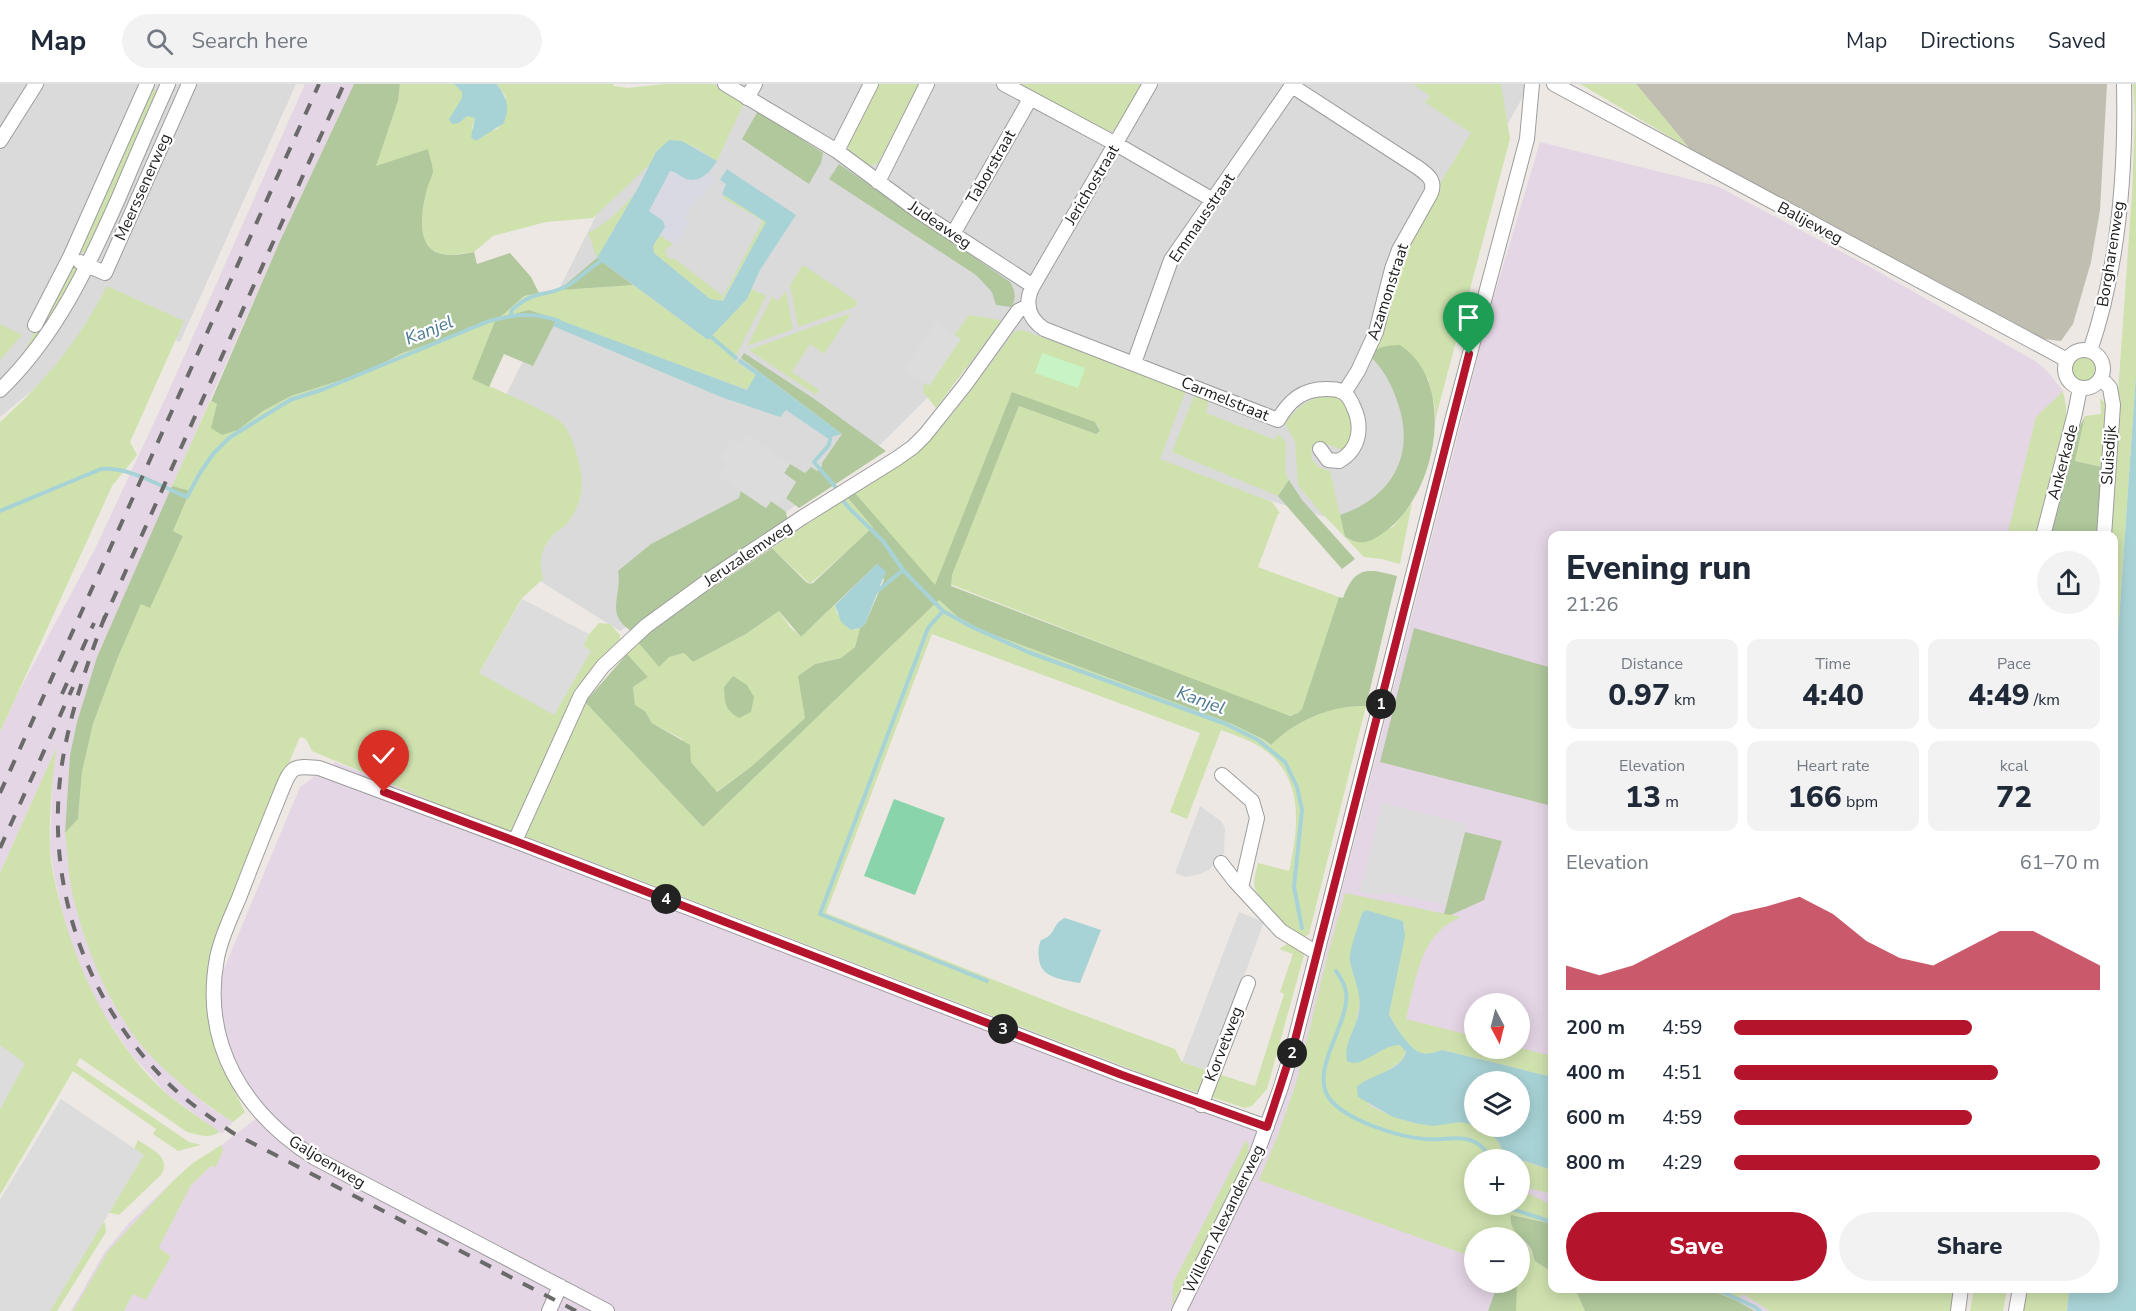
<!DOCTYPE html>
<html lang="en">
<head>
<meta charset="utf-8">
<style>
  body { margin:0; font-family:"Nunito Sans",sans-serif; background:#f2f2f3; color:#1f2937; height:100vh; display:flex; flex-direction:column; font-size:22px; white-space:nowrap }
  * { box-sizing:border-box; margin:0 }
  p { font-size:20px; color:#747a83 }
  .icon { flex:none; width:33px; height:33px; fill:none; stroke:currentColor; stroke-width:2; stroke-linecap:round; stroke-linejoin:round }
  .map { position:relative; flex:1; overflow:hidden }
  .sheet { position:absolute; left:1548px; top:447px; width:570px; height:762px; display:flex; flex-direction:column; background:#fff; border-radius:12px; box-shadow:0 3px 15px #0003 }
  .sheet>* { flex:none }
  .needle { width:39px; rotate:173deg }
  .fabs { position:absolute; left:1464px; top:909px; display:grid; gap:12px }
  .fabs a { display:grid; place-items:center; width:66px; height:66px; border-radius:50%; background:#fff; box-shadow:0 3px 15px #0003; font-size:30px }
  .pin { position:absolute; display:grid; place-items:center; width:51px; height:51px; color:#fff; margin:-62px -26px; border-radius:50% 50% 50% 0; rotate:-45deg; box-shadow:0 0 6px #0007 }
  .pin .icon { rotate:45deg }
  .km { position:absolute; width:30px; height:30px; margin:-15px; border-radius:50%; background:#222; color:#fff; font-size:16px; line-height:30px; text-align:center }
  .round { display:grid; place-items:center; flex:none; width:63px; height:63px; border-radius:32px; background:#f2f2f3 }
  .summary { display:flex; align-items:center; justify-content:space-between; height:102px; padding:0 18px }
  h1 { font-size:33px; font-weight:800; line-height:45px }
  .metrics { display:grid; grid-template-columns:repeat(3,1fr); gap:9px; height:102px; padding:6px 18px }
  .metrics div { display:grid; align-content:center; border-radius:12px; background:#f2f2f3; text-align:center }
  .metrics b { font-size:30px; font-weight:800 }
  .metrics small { font-size:16px; font-weight:400 }
  .metrics p { font-size:16px }
  .chart { height:168px; padding:12px 18px }
  .chart p { display:flex; justify-content:space-between }
  .chart svg { width:100%; height:108px; margin-top:6px; fill:#b4152d; opacity:.7 }
  .primary-button { display:flex; gap:12px; margin-top:auto; padding:12px 18px }
  .primary-button a { flex:1; height:69px; border-radius:36px; background:#b4152d; color:#fff; font-size:24px; font-weight:800; line-height:69px; text-align:center }
  .primary-button a+a { background:#f2f2f3; color:#1f2937 }
  ul { padding:0 18px; list-style:none; font-size:20px }
  li { display:grid; grid-template-columns:96px 72px 1fr; align-items:center; height:45px }
  li i { height:15px; border-radius:8px; background:#b4152d }
  header { display:flex; align-items:center; gap:36px; box-sizing:border-box; height:84px; padding:0 30px; background:#fff; border-bottom:2px solid #e0e1e3 }
  header strong { font-size:28px }
  nav { display:flex; gap:33px; margin-inline-start:auto; font-size:21px }
  .search { width:420px; height:54px; background:#f2f2f3; display:flex; align-items:center; gap:15px; box-sizing:border-box; padding:0 21px; border-radius:33px; color:#747a83; font-size:22px }
  .map>svg:first-child { display:block }
  .residential { fill:#dadada }
  .industrial { fill:#e5d6e5; fill-rule:evenodd }
  .construction { fill:#c0beb0 }
  .grass { fill:#cfe2ae }
  .forest { fill:#b0c89c }
  .park { fill:#c8f3c4 }
  .pitch { fill:#89d4ab }
  .parking { fill:#dcdcdc }
  .plaza { fill:#d8d9e2 }
  .water { fill:#a8d3d6 }
  .lines { fill:none; stroke-linecap:round; stroke-linejoin:round }
  .stream { stroke:#a8d3d6; stroke-width:4 }
  .minor-casing { stroke:#9d9d9d; stroke-width:16 }
  .minor { stroke:#fff; stroke-width:14 }
  .rail { stroke:#6a6a6a; stroke-width:4; stroke-dasharray:12 12; stroke-linecap:butt }
  .route-casing { stroke:#fff; stroke-width:12 }
  .route { stroke:#b4152d; stroke-width:8 }
  .labels { text-anchor:middle; dominant-baseline:central; stroke-width:4.5; stroke-linejoin:round; paint-order:stroke }
  .street-label { font-size:16px; fill:#1c1c1c; stroke:#fff }
  .water-label { font-size:18px; font-style:italic; fill:#4d7a93; stroke:#fff }
</style>
</head>
<body>
<header>
<strong>Map</strong>
<div class="search"><svg class="icon" aria-label="search" viewBox="0 0 24 24"><circle cx="10" cy="10" r="6"/><path d="M15 15l6 6"/></svg>Search here</div>
<nav><a>Map</a><a>Directions</a><a>Saved</a></nav>
</header>
<div class="map">
<svg width="2136" height="1227" viewBox="0 0 2136 1227">
  <rect width="100%" height="100%" fill="#ede8e3"/>
  <path class="residential" d="M0,0H296L180,258L99,222L56,287L0,333Z
    M662,0H1530L1386,258L1424,353L1381,424L1333,435L1237,407L1020,319L960,281L882,359L620,547L532,492L506,311Z"/>
  <path class="industrial" d="M305,0H354L279,159L97,573L77,638L70,672L65,749L112,918L151,972L208,1022L233,1038L222,1050L168,1011L130,969L102,928L82,886L67,848L55,796L50,766L53,683L56,665L0,789V648L17,611L96,463L170,304Z
    M1540,58L1717,102L1872,184L2035,277L2047,287L2063,307L2034,451L1552,452V1204L1965,1205L1962,1227H71L104,1169L129,1139L188,1083L218,1064L266,1027L246,1003L227,963L222,927L221,892L300,703L335,678L1272,1053L1302,963L1489,229ZM1474,920H1520V964H1474ZM1474,998H1520V1042H1474ZM1474,1076H1520V1120H1474ZM1474,1154H1520V1198H1474Z"/>
  <path class="construction" d="M1636,0H2107L2100,126L2091,178L2073,240L2061,257L2044,255L1689,64Z"/>
  <path class="grass" d="M400,0H454L463,8L459,39L467,31L475,34L472,43L476,57L490,47L498,45L506,13L497,0H613L614,2L628,4L664,0H713L744,19L717,77L697,64L676,56L656,68L650,80L593,134L546,138L493,152L474,168L451,171L441,170L431,165L423,154L421,136L427,104L433,89L375,83L398,17Z
    M879,0H919L878,79L870,82L849,68L848,59Z
    M1018,0H1143L1115,46L1107,47Z
    M1413,0H1501L1510,55L1434,340L1435,324L1428,294L1375,266L1386,238L1403,170L1431,119L1441,106L1439,101L1471,49L1425,18L1430,12Z
    M1580,0H1636L1689,64Z
    M2133,0H2136V290L2114,609V452H2108L2132,109L2135,31Z
    M150,4L158,7L88,169L79,168Z
    M635,109L597,174L588,149C607,140 621,125 635,109Z
    M724,111L767,137L722,217L710,215L654,169L653,162L659,151L673,160L665,166L668,174L675,175L723,212L763,137L723,114Z
    M803,181L858,218L855,223L798,243L790,201Z
    M73,182L76,183L78,188L41,249L23,270L70,183Z
    M633,201L708,256L747,215L750,204L766,212L734,276L756,292L748,306L530,226L479,279L473,295C490,303 555,329 564,341C573,354 576,369 580,384C584,404 581,420 569,437C565,442 560,445 555,449C541,463 538,476 543,495L522,514L479,589L590,566L583,562L589,550L599,539L610,540L620,551V560L599,580L514,749L498,745L312,667L306,655L300,653L261,743L209,885L208,925L217,972L245,1028L233,1038C204,1020 175,997 151,972C111,930 85,864 72,808C68,789 68,768 65,749L78,735L82,688L93,640L118,573L141,519L150,523L183,452L173,447L189,408L172,402L210,317L217,320L238,346L263,327L291,312L367,288L400,270L496,236L524,212L546,207Z
    M107,202L184,237L130,358L137,371L112,402L0,648V338C45,298 80,255 107,202Z
    M786,207L793,245L747,262L772,213L778,217Z
    M851,229L824,270L810,260L792,288L819,306L816,311L749,266Z
    M969,231L999,236L1000,239L936,324L923,308L925,292Z
    M0,240L22,251L0,276Z
    M1022,246L1186,306L1160,375L1272,418L1280,429L1278,430L1258,483L1339,513L1302,625C1296,632 1290,632 1282,630L950,500L952,491L1019,322L1096,350L1100,347L1098,341L1012,308L935,502L855,409C874,398 893,386 910,373C949,341 983,289 1014,248Z
    M2071 285a13 13 0 1 1 26 0a13 13 0 1 1-26 0Z
    M2063,307L2066,322V337L2035,451L2007,452L2036,333Z
    M1195,309L1209,315L1206,329L1275,356L1278,350L1286,358L1285,388L1289,396L1278,412L1172,368Z
    M1326,311L1339,313C1351,328 1355,340 1351,359L1342,366L1324,359L1316,360L1311,366L1312,376L1320,384L1330,387L1345,453L1358,458L1393,443L1412,419L1400,480L1382,475L1364,473L1317,424L1298,401L1295,357L1285,340C1296,324 1307,315 1326,311Z
    M2100,314L2106,320L2102,383L2075,377L2085,332L2101,330Z
    M847,413L874,443L810,500L772,464Z
    M939,516L958,533L981,546L1232,640L1263,655L1270,661C1295,637 1331,621 1366,622L1309,850C1306,852 1304,853 1300,852C1291,851 1260,816 1256,807C1252,798 1256,788 1258,779L1289,787C1299,743 1305,691 1260,663C1248,655 1234,651 1221,646L1187,735L1170,728L1200,649L932,550L826,829L1067,925L1175,965L1182,978L1255,1002L1284,910L1280,908L1293,870L1279,865L1287,860L1303,868L1304,871L1267,1005L1252,1022L1245,1024L1162,997L525,752L585,618L703,743Z
    M835,521L837,530L855,546L860,544L855,563L841,574L815,580L805,634L752,682L716,708L691,678L682,655L652,639L645,627L635,621L633,603L648,593L627,570L638,558L669,573L684,569L693,578L746,550L779,527L790,543L801,553Z
    M57,662C52,693 49,734 50,766C51,782 55,799 59,815C77,888 112,960 168,1011C184,1024 203,1036 220,1048C210,1055 198,1051 187,1048L80,974L76,981L189,1058L201,1061L178,1067L153,1050L156,1045L73,987L0,1111V789Z
    M1345,809L1461,833C1419,850 1416,896 1406,935L1474,952V964H1520L1552,972V993L1442,966C1435,968 1426,972 1419,968C1408,963 1394,941 1389,930L1405,844L1403,838L1366,826L1362,829L1350,877L1359,904L1360,919L1355,944L1348,960L1385,963L1392,961H1400L1406,968L1401,977L1388,986L1369,1021C1386,1030 1402,1037 1422,1040C1432,1042 1439,1039 1449,1038C1466,1037 1484,1041 1495,1054C1501,1060 1503,1068 1502,1075L1474,1076V1120H1520V1108H1525L1552,1121V1140L1512,1131L1510,1137C1518,1154 1530,1159 1535,1177L1552,1188V1204L1573,1205L1577,1209L1585,1227H1516L1517,1199L1520,1198V1154H1474V1170L1470,1172L1259,1096L1278,1051L1297,996L1327,874Z
    M138,1056C151,1065 172,1073 161,1091L119,1131L106,1128Z
    M1246,1056L1249,1062L1247,1075L1172,1222L1173,1199Z
    M221,1061L223,1066L216,1083L211,1082L191,1101L160,1161L159,1164L171,1172L146,1216L133,1210L124,1227H73L108,1167L173,1097L193,1079Z
    M1520,1076L1552,1086V1110L1520,1102Z
    M101,1137L105,1139L106,1148L57,1227H50Z
    M1974,1204L2007,1205L2003,1227H1970Z
    M1708,1205H1961L1956,1227H1770L1743,1210L1737,1217Z
    M2027,1205H2069L2067,1227H2022Z"/>
  <path class="forest" d="M354,0H400L398,17L376,82L428,65C429,72 433,81 433,88C432,94 428,100 427,105C421,130 413,171 451,171C459,171 467,169 474,168L477,180L510,169L531,193L539,209L524,212L498,235L529,226L557,235L533,282L504,270L489,303L472,295L495,237L400,270L367,288L291,312L263,327L238,346L222,351L211,344L217,320L211,317L279,159Z
    M758,27L823,69L821,79L809,100L742,55Z
    M839,80L1010,198C1015,206 1017,215 1011,223L996,221L992,208L976,191L829,95Z
    M597,174L633,201L559,206Z
    M1400,261C1459,299 1436,414 1383,449C1376,454 1368,460 1358,458C1354,458 1349,454 1345,453L1340,431C1388,415 1414,376 1400,326C1394,305 1386,288 1371,273C1377,261 1387,262 1400,261Z
    M744,269L813,314L886,367L799,424L786,414L796,398L784,389L790,380L805,389L811,383L817,387L822,382V379L842,350L741,274Z
    M1012,308L1095,338L1100,347L1096,350L1019,322L952,491L951,502L1290,632L1298,629L1302,625L1339,513L1343,514C1355,482 1367,484 1397,492L1366,622C1332,621 1294,637 1271,661L1263,655L1232,640L981,546L958,533L939,516L703,743L585,618L627,570L648,593L633,603L635,621L645,627L652,639L690,661L691,678L717,708L752,682L805,634L798,592L815,580L841,574L855,563L860,544L865,540L884,496L877,480L801,553L779,527L746,550L693,578L684,569L669,573L659,583L638,558L674,529L772,464L806,498L810,500L813,499L873,443L847,413L855,409L935,501Z
    M2085,332L2075,377L2102,383L2097,451L2050,452L2079,344Z
    M1289,396L1302,416L1355,475L1342,485L1278,412Z
    M172,402L190,407L173,447L183,452L150,524L141,520L118,573L93,640L82,688L78,735L65,749L70,671L77,638L97,573Z
    M741,407L766,424L771,417L786,428L788,438L633,548C603,530 623,511 618,487L651,460L739,414Z
    M1414,544L1552,584V722L1380,678Z
    M733,592L747,601L754,613L751,628L739,634C724,625 725,619 724,603Z
    M1465,748L1502,757L1484,816L1451,831L1444,830Z
    M1511,1131L1552,1140V1188L1535,1177C1533,1172 1533,1167 1530,1163C1521,1152 1508,1146 1511,1131Z
    M1494,1199H1517L1516,1227H1488L1496,1205Z
    M1573,1205H1708L1737,1217L1755,1227H1585L1577,1209Z"/>
  <path class="park" d="M1042,269L1085,284L1078,304L1035,289Z"/>
  <path class="pitch" d="M894,715L945,734L915,811L864,792Z"/>
  <path class="parking" d="M936,238L961,255L929,302L904,286Z
    M746,350L790,380L784,389L796,398L786,414L777,421L771,417L766,424L717,391L726,380L719,374L732,355L739,359Z
    M522,515L589,550L583,562L591,567L554,631L479,589Z
    M1382,719L1467,740L1446,821L1390,809L1376,811L1360,808Z
    M1200,722L1221,737L1225,744L1224,769L1209,786L1200,790L1185,793L1175,789Z
    M1239,828L1264,838L1209,987L1182,978Z
    M0,961L25,979L0,1026Z
    M61,1015L144,1071L50,1227H0V1116Z"/>
  <path class="plaza" d="M670,87L695,95L708,90L717,95L713,97L702,114L697,112L692,121L685,135L689,137L677,161L659,151L665,143L649,127Z"/>
  <path class="water" d="M454,0H497C507,15 510,21 504,39L476,57L471,53L475,34L467,32L459,39L452,40L449,35L462,14V8Z
    M669,56L682,57L717,77C710,88 699,101 684,94C678,91 677,88 670,87L649,127L663,137L665,143L653,162L654,169L710,215L723,217L766,138L722,110L726,100L720,96L727,85L796,131L760,186L747,215L708,256L597,174L638,104L656,68Z
    M557,235L747,306L758,287L842,350L827,354L786,326L780,333L721,313L553,242Z
    M2136,290V1227H2067L2069,1205L2114,1204V609Z
    M877,480L886,487L865,540L860,544L851,546L841,538L835,521Z
    M1366,826L1403,837L1405,852L1389,930C1394,941 1408,963 1419,968C1426,972 1435,968 1442,966L1552,993V1086L1525,1077L1502,1075C1505,1060 1493,1050 1480,1043L1520,1042V998H1474V1041L1461,1038L1433,1042L1419,1040L1393,1033L1358,1013L1357,1003C1370,990 1401,988 1406,968L1400,961C1381,960 1362,986 1347,977C1343,960 1356,945 1359,928C1362,910 1354,896 1350,878C1348,867 1359,841 1362,829Z
    M1065,834L1101,846L1080,899C1064,896 1040,894 1039,875C1038,868 1038,863 1041,856C1057,851 1051,840 1065,834Z"/>
  <g class="lines">
    <path class="stream" d="M511,231L512,226C533,206 544,213 565,203C580,195 590,182 605,175
      M709,251L736,274
      M740,277L761,292
      M831,350L829,361L814,378L838,406
      M842,415L849,424L883,457L903,486L943,527L972,543L1028,568L1226,640L1258,656L1285,678L1297,703L1302,726L1294,803L1302,844
      M0,427L101,385C131,383 159,402 187,413L200,389L213,370L229,354L290,316L324,305L489,237C516,230 533,228 559,237
      M875,509L903,486
      M943,527L928,544L820,830L987,897
      M1336,887C1341,894 1345,900 1346,908C1351,938 1309,985 1329,1014C1345,1036 1398,1053 1425,1055C1447,1057 1469,1047 1485,1066L1486,1076
      M1497,1120L1552,1138
      M1714,1204L1755,1223L1760,1227"/>
    <defs>
      <path id="minor" d="M725,0L837,67L918,127L1033,202
        M1004,0L1116,60L1213,116
        M1150,0L1033,202C1024,219 1028,234 1044,245L1278,336C1289,317 1302,305 1326,305C1332,305 1339,305 1344,309C1349,312 1352,319 1354,324C1363,344 1359,366 1339,377L1328,376L1320,365
        M1554,0L2067,276
        M1292,2L1417,83C1427,90 1436,96 1431,109L1399,166L1392,185L1376,248L1358,287L1344,309
        M747,14L755,0
        M0,57L36,0
        M837,67L871,0
        M878,98L927,0
        M953,150L1030,15
        M80,178L105,189L189,0
        M35,241L70,173L147,0
        M2065 285a19 19 0 1 1 38 0a19 19 0 1 1-38 0Z
        M2090,267C2119,182 2126,89 2124,0
        M1134,279L1171,176L1293,0
        M2102,295L2110,304L2113,321L2104,452
        M0,306C56,252 88,183 119,113C135,75 151,38 168,0
        M2043,452L2075,329L2080,304
        M1222,691L1252,717L1257,734L1241,804
        M515,757L581,611L603,582L646,542L716,491L803,433L896,375L913,363L925,351L965,301L1018,227L1028,222
        M1221,779L1234,796L1281,847L1317,869
        M1201,1021L1248,899
        M549,1227L560,1202
        M607,1227L315,1074C244,1029 201,960 217,874C221,853 231,833 239,814C253,777 268,740 283,703C292,681 295,682 319,684L515,757L1122,991L1267,1043
        M1179,1227L1257,1069L1281,1003L1294,960L1452,337L1527,55L1532,0
        M1958,1227L1961,1204
        M2016,1227L2020,1204"/>
    </defs>
    <use href="#minor" class="minor-casing"/>
    <use href="#minor" class="minor"/>
    <path class="rail" d="M105,532C87,580 70,629 62,680C44,799 85,919 171,1002C190,1020 211,1034 233,1049L576,1227
      M102,540L344,0
      M62,610L94,539
      M0,709L319,0
      M0,764L73,603"/>
  </g>
  <g class="lines">
    <defs>
      <path id="route" d="M384,708L515,757L1122,991L1267,1043L1294,960L1469,270"/>
    </defs>
    <use href="#route" class="route-casing"/>
    <use href="#route" class="route"/>
  </g>
  <g class="labels">
    <g class="street-label">
      <text transform="translate(991 83) rotate(-60)">Taborstraat</text>
      <text transform="translate(1092 101) rotate(-59)">Jerichostraat</text>
      <text transform="translate(143 103) rotate(-66)">Meerssenerweg</text>
      <text transform="translate(1202 134) rotate(-56)">Emmausstraat</text>
      <text transform="translate(1810 139) rotate(28)">Balijeweg</text>
      <text transform="translate(940 141) rotate(34)">Judeaweg</text>
      <text transform="translate(2111 170) rotate(-81)">Borgharenweg</text>
      <text transform="translate(1388 208) rotate(-72)">Azamonstraat</text>
      <text transform="translate(1225 315) rotate(22)">Carmelstraat</text>
      <text transform="translate(2109 371) rotate(-86)">Sluisdijk</text>
      <text transform="translate(2063 378) rotate(-75)">Ankerkade</text>
      <text transform="translate(748 470) rotate(-34)">Jeruzalemweg</text>
      <text transform="translate(1224 960) rotate(-69)">Korvetweg</text>
      <text transform="translate(327 1078) rotate(31)">Galjoenweg</text>
      <text transform="translate(1224 1135) rotate(-64)">Willem Alexanderweg</text>
    </g>
    <g class="water-label">
      <text transform="translate(429 246) rotate(-22)">Kanjel</text>
      <text transform="translate(1201 616) rotate(20)">Kanjel</text>
    </g>
  </g>
</svg>
<div class="fabs">
<a><svg class="needle" viewBox="-14 -14 28 28"><path d="M0-13l5 13h-10z" fill="#e53935"/><path d="M0 13l5-13h-10z" fill="#747a83"/></svg></a>
<a><svg class="icon" aria-label="layers" viewBox="0 0 24 24"><path d="M12 4l9 5-9 5-9-5zM3 14l9 5 9-5"/></svg></a>
<a>+</a>
<a>−</a>
</div>
<div class="pin" style="left:1469px;top:270px;background:#1e9e55"><svg class="icon" aria-label="arrive" viewBox="0 0 24 24"><path d="M6 21V4h12l-3 4 3 4H6"/></svg></div>
<div class="pin" style="left:384px;top:708px;background:#d93025"><svg class="icon" aria-label="check" viewBox="0 0 24 24"><path d="M5 12l5 5 9-10"/></svg></div>
<b class="km" style="left:1381px;top:620px">1</b>
<b class="km" style="left:1292px;top:969px">2</b>
<b class="km" style="left:1003px;top:945px">3</b>
<b class="km" style="left:666px;top:815px">4</b>
<section class="sheet">
<div class="summary"><div><h1>Evening run</h1><p>21:26</p></div><a class="round"><svg class="icon" aria-label="share" viewBox="0 0 24 24"><path d="M12 15V3M7 8l5-5 5 5M5 13v7h14v-7"/></svg></a></div>
<div class="metrics">
<div><p>Distance</p><b>0.97<small> km</small></b></div>
<div><p>Time</p><b>4:40</b></div>
<div><p>Pace</p><b>4:49<small> /km</small></b></div>
</div>
<div class="metrics">
<div><p>Elevation</p><b>13<small> m</small></b></div>
<div><p>Heart rate</p><b>166<small> bpm</small></b></div>
<div><p>kcal</p><b>72</b></div>
</div>
<div class="chart"><p><span>Elevation</span>61–70 m</p>
<svg viewBox="0 0 160 44" preserveAspectRatio="none"><path d="M0 44V34L10 38L20 34L30 27L40 20L50 13L60 10L70 6L80 13L90 24L100 31L110 34L120 27L130 20L140 20L150 27L160 34V44z"/></svg>
</div>
<ul>
<li><b>200 m</b>4:59<i style="width:65%"></i></li>
<li><b>400 m</b>4:51<i style="width:72%"></i></li>
<li><b>600 m</b>4:59<i style="width:65%"></i></li>
<li><b>800 m</b>4:29<i style="width:100%"></i></li>
</ul>
<div class="primary-button"><a>Save</a><a>Share</a></div>
</section>
</div>
</body>
</html>
